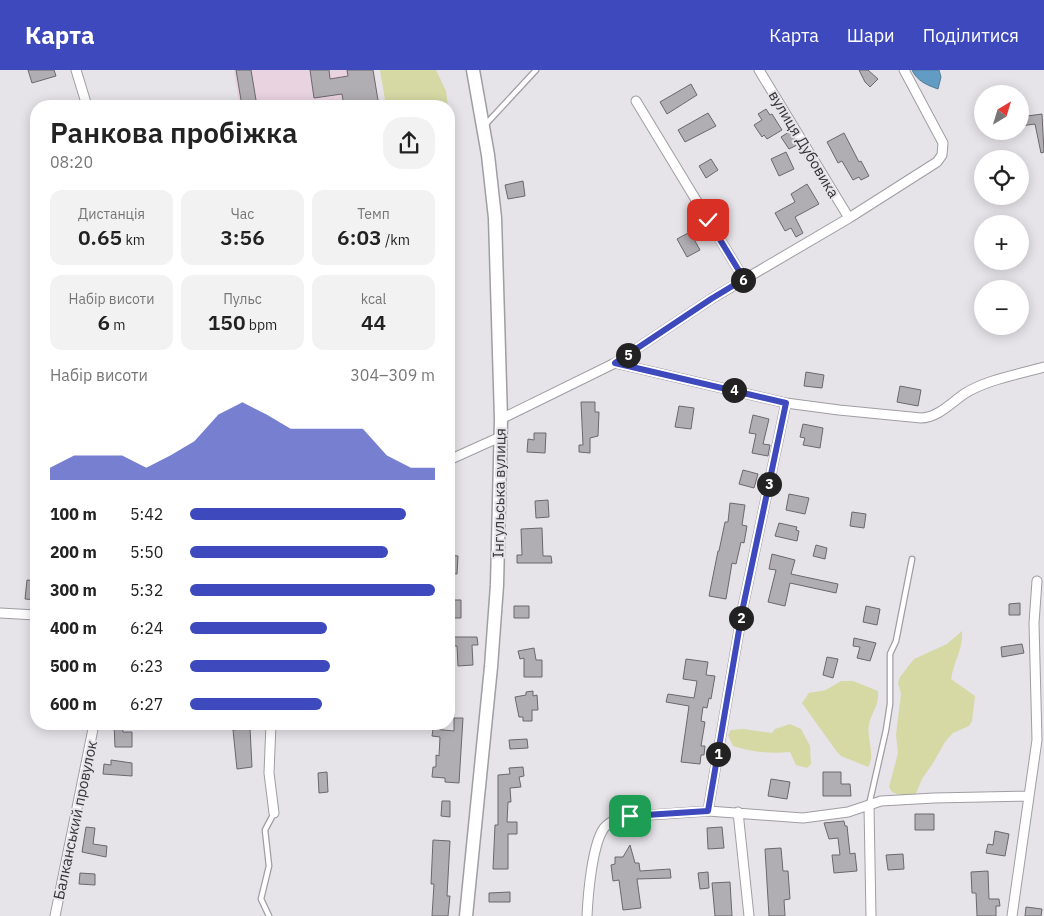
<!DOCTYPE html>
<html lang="uk">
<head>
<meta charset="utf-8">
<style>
  body { margin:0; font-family:"IBM Plex Sans",sans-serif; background:#f2f2f2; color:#222; height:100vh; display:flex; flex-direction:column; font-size:19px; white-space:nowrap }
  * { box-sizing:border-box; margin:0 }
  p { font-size:16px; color:#767676 }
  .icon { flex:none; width:28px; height:28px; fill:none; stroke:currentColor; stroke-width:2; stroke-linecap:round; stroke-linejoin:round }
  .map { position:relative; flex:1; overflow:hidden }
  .details { position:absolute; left:30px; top:30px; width:425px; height:630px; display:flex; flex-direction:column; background:#fff; border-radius:20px; box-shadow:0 2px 12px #0003 }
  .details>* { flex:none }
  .needle { width:32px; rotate:38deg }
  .controls { position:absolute; left:974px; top:15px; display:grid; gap:10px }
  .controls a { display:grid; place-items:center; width:55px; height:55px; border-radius:50%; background:#fff; box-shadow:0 2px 12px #0003; font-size:25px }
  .pin { position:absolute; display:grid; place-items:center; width:42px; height:42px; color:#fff; margin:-21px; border-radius:10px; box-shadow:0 2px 8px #0006 }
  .km { position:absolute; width:25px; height:25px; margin:-12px; border-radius:50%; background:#222; color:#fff; font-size:14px; line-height:25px; text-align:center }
  .round { display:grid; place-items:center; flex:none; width:52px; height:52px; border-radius:20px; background:#f2f2f2 }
  .overview { display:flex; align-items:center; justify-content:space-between; height:85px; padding:0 20px }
  h1 { font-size:28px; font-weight:600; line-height:38px }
  .metrics { display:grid; grid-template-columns:repeat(3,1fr); gap:8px; height:85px; padding:5px 20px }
  .metrics div { display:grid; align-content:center; border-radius:12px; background:#f2f2f2; text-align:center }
  .metrics b { font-size:21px; font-weight:600 }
  .metrics small { font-size:14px; font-weight:400 }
  .metrics p { font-size:14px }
  .chart { height:140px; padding:10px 20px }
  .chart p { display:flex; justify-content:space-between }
  .chart svg { width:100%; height:90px; margin-top:5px; fill:#3d49bd; opacity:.7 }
  ul { padding:0 20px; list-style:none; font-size:16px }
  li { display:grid; grid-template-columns:80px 60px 1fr; align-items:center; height:38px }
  li i { height:12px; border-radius:6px; background:#3d49bd }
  header { display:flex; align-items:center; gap:30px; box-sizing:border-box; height:70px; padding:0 25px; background:#3d49bd; color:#fff }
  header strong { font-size:24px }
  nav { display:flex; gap:28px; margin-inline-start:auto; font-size:18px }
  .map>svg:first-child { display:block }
  .industrial { fill:#ead3e0 }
  .green { fill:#d6d9a4 }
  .water { fill:#629bc4; stroke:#547c99 }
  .building { fill:#b1aeb3; stroke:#6b686d }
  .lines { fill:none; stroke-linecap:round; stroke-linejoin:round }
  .lane-casing { stroke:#a09da3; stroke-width:7 }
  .street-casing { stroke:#a09da3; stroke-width:11 }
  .secondary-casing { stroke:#a09da3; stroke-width:15 }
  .lane { stroke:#fff; stroke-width:4.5 }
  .street { stroke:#fff; stroke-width:9 }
  .secondary { stroke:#fff; stroke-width:12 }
  .route-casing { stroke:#fff; stroke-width:10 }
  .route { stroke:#3d49bd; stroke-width:6 }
  .labels { text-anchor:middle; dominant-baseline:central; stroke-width:4; stroke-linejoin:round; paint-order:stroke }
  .street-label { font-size:15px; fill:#343335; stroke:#e6e3e9 }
</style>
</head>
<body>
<header>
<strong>Карта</strong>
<nav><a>Карта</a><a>Шари</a><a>Поділитися</a></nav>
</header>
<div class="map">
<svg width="1044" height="846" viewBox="0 0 1044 846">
  <rect width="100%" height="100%" fill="#e6e3e9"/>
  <path class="industrial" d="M234,0H373L379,36H239Z"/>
  <path class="green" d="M380,0H436L446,21L448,36H386Z
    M962,561C963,580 954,591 951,609L975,626L972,651L969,656L953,663L945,672L933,693L922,709L915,726L910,729L892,722L889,717L898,683L896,665L901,624L898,613L900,607L914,589L947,574Z
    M841,611H853L878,621C879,638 872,640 869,654C866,668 876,684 868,697L841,686L837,682L802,633L809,623L826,620Z
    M790,654L801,659L810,676L811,694L807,698L796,695L790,682C770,684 752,682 733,676L728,665L731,660L743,659L772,663L775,659Z"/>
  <path class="water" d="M912,0H939L941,7L938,19C927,15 917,11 912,0Z"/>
  <path class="building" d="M28,0H54L56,6L32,13Z
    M236,0H251L257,36H242Z
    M310,0H329L330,9L348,6L347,0H373L379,36H344L342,24L314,28Z
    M859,0H868L878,9L870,17L865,12Z
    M691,14L697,25L667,44L660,32Z
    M766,39L770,45L772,44L782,60L767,69L764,65L762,67L754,55L762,50L758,44Z
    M708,43L716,56L685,72L678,60Z
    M1042,44L1044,82L1041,83L1035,54L1020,56V47Z
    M789,62L797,75L789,79L781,67Z
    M844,63L859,92L861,91L869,106L861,110L859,107L853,110L842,91L838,93L827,72Z
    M786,82L794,99L779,106L771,89Z
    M711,89L718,100L706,108L699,96Z
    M523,111L525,126L508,129L505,115Z
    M807,114L819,134L795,147L803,163L796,167L791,158L785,161L775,143L795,132L791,124Z
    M690,162L700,180L687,187L677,169Z
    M806,302L824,305L822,318L804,316Z
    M900,316L921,320L918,336L897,332Z
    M581,332H595V342H599L598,366L590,368V383L579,382V375H583Z
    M679,336L694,338L691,359L675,357Z
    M753,345L769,349L763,374L770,375L768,386L752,383L756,364L749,363Z
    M803,354L823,358L820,378L803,375L805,368L800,367Z
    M534,363H546L545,383L527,382L528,369L534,370Z
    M743,400L758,404L754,418L739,414Z
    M789,424L809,428L805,444L786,440Z
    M548,430L549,447L536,448L535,431Z
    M730,433L745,435L742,455L747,456L744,473L741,472L736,494L732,493L726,529L709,526L718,481H719L725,452H728Z
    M852,442L866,444L864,458L850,456Z
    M779,453L797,457L796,460L799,461L797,471L775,466Z
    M542,458L543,486H551L552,493H517V485H522L521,459Z
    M816,475L827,478L825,489L813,486Z
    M772,484L795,490L791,504L838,514L836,523L790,513L785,536L768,532L776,500L769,499Z
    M449,485L458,486L457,504L449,503Z
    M27,510L36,511V530L25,529Z
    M449,530H461V548H449Z
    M1020,533V545H1009V534Z
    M514,536H529V548H514Z
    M866,536L880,539L877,555L863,552Z
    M452,567H477L478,575H472L473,595L458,596L457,576H453Z
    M854,568L876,573L870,591L857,588L860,577L853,576Z
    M1022,574L1024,583L1002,587L1001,577Z
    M534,578L536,590H542V607H524V588L520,589L518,581Z
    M827,587L838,589L833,608L823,605Z
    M686,589L708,592L706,605L715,606L711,629L709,628L707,638L703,637L701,651L705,652L701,676H705L704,685H701L700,694L681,692L689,636L666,632L668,624L694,628L697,611L683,609Z
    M533,621V626L537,625L538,640H532V651H523V647H519L515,627L526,625V622Z
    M454,648H463L459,713L445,712V708L432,707L433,697H436V685L439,686L440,667L432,666L433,659L454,661Z
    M114,654H122L123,662H132V677H115Z
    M250,658L252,697L237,699L233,660Z
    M527,669L528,678L510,679L509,670Z
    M111,690L132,693V706L103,704L104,694L111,695Z
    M523,697L524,706L519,707L521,717L510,718L511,732H508L507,752H517V764H508V799H493L495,755H498V705L510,704L509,698Z
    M327,702L328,722L319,723L318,703Z
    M823,702H841V714H850L851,726H823Z
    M771,709L790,712L787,729L768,726Z
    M442,731H450V747L441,746Z
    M915,744H934V760H915Z
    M844,751L845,756H847L850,784L855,783L857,801L834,803L832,785H840L838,768L829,769L824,753Z
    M86,757L95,758L93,774L107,776L106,787L82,782Z
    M722,757L724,778L708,779L707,758Z
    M995,761L1009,764L1005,786L986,783L988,774L993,775Z
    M433,770L450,771L447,826H450L448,846H432L434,814H431Z
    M630,775L635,793H639L640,801L670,799L671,808L637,809L641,838L623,840L619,810L613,811L611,795L615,794V787H623Z
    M781,778L783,801H788L790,829L784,830L785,846H769L765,779Z
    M903,784L904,799L888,800L886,785Z
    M988,801L989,829H999L1000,836H996V846H977L976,823H972L971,802Z
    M708,802L709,818L700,819L698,803Z
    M80,803L95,804V815L79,814Z
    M730,812L732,846H715L712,813Z
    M510,822V832H489V823Z
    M1026,837L1042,839L1041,846H1025Z"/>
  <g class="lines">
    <defs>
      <path id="lane" d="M486,54L536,0
        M869,735L886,660L890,634V584L896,571L912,489
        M269,846L261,829L269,796L265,760L274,743"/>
      <path id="street" d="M76,0L87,36
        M759,0L849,148
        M636,31L744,209
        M615,293L711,229L849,148L937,92L942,85L943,73L904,0
        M501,349L615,293L786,333L839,340L921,348C937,348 951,333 964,324C985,310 1020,304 1044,297
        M449,390L500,367
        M0,543L36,545
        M271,654L269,703L274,743
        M869,736L871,846
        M708,741L743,537L786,333
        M738,742L749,846
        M55,846L94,654
        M587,846C588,825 592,775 604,758C608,753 614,750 620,747L708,741L803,748L848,742L881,731L934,728L1029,726
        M1012,846L1037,670L1034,553L1037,511"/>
      <path id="secondary" d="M466,846L491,597L497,515L501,349L495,148L488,85L473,0"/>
    </defs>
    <use href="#lane" class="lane-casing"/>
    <use href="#street" class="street-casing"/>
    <use href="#secondary" class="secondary-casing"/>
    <use href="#lane" class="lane"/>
    <use href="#street" class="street"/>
    <use href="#secondary" class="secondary"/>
  </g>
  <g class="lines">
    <defs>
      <path id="route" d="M630,746L708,741L743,537L786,333L615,293L711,229L744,209L708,150"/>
    </defs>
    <use href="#route" class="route-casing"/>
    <use href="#route" class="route"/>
  </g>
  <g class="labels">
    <g class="street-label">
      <text transform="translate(804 74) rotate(59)">вулиця Дубовика</text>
      <text transform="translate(499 423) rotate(-89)">Інгульська вулиця</text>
      <text transform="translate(75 750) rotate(-78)">Балканський провулок</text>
    </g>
  </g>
</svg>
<div class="controls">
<a><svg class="needle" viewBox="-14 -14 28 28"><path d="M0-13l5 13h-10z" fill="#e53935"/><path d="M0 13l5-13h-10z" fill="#767676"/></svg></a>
<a><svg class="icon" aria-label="locate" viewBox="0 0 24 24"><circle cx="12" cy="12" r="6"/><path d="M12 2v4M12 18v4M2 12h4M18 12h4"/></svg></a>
<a>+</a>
<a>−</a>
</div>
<div class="pin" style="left:630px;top:746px;background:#1e9e55"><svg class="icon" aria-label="arrive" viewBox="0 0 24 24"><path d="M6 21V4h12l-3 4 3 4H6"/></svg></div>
<div class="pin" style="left:708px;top:150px;background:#d93025"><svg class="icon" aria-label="check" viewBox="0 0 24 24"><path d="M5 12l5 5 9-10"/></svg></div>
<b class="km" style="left:718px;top:684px">1</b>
<b class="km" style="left:741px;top:548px">2</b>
<b class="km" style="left:769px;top:414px">3</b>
<b class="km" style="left:734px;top:320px">4</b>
<b class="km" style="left:628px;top:285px">5</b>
<b class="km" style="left:743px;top:210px">6</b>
<section class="details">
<div class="overview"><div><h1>Ранкова пробіжка</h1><p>08:20</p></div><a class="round"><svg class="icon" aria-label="share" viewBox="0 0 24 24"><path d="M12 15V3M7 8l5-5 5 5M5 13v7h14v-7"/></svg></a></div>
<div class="metrics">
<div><p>Дистанція</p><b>0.65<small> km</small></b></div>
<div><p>Час</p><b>3:56</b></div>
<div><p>Темп</p><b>6:03<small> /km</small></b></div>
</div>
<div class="metrics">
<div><p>Набір висоти</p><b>6<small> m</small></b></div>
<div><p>Пульс</p><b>150<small> bpm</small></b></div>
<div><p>kcal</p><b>44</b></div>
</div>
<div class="chart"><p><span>Набір висоти</span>304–309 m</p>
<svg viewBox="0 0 160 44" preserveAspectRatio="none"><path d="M0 44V38L10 32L20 32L30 32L40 38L50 32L60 25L70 12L80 6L90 12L100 19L110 19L120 19L130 19L140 32L150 38L160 38V44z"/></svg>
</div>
<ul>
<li><b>100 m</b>5:42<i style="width:88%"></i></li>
<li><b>200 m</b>5:50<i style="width:81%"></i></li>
<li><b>300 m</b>5:32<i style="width:100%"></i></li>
<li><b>400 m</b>6:24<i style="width:56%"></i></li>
<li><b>500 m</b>6:23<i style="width:57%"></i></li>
<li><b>600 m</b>6:27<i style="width:54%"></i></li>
</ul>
</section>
</div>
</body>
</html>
